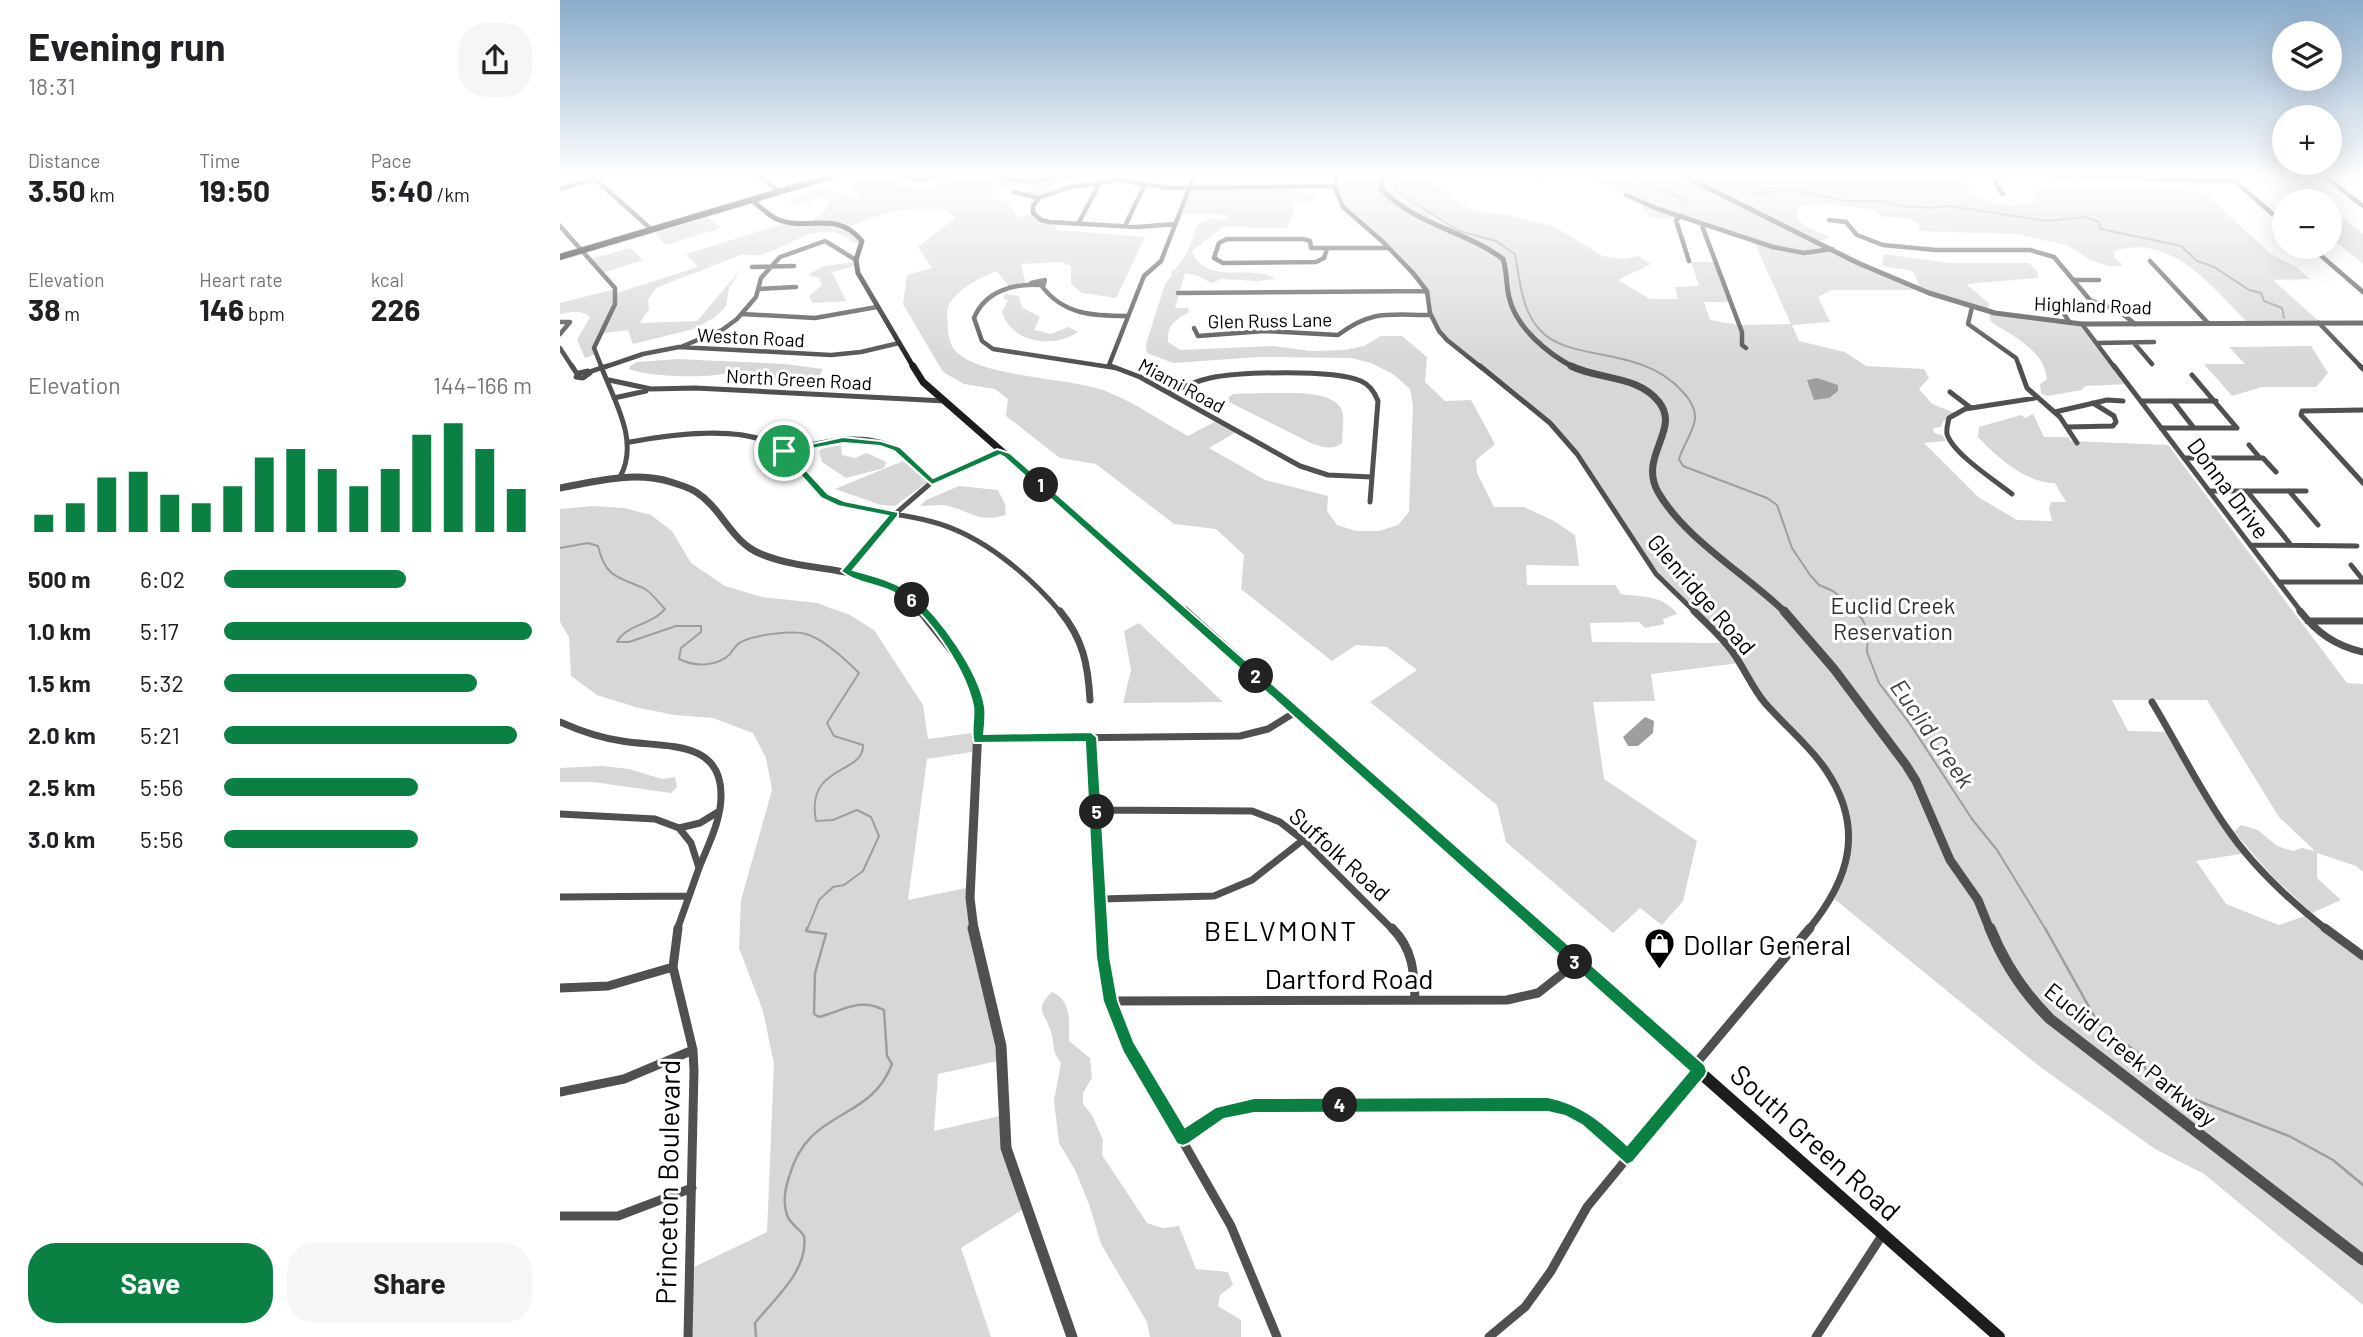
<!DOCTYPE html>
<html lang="en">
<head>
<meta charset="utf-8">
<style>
  body { margin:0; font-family:Barlow,sans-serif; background:#f6f6f6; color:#202124; height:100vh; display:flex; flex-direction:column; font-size:26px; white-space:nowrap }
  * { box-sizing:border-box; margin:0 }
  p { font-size:23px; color:#757577 }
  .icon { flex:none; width:38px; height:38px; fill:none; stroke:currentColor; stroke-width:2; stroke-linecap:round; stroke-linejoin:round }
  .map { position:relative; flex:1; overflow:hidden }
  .details { display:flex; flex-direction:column; background:#fff; width:560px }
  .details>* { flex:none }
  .tools { position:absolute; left:1712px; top:21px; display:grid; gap:14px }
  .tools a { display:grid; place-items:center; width:70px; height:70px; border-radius:50%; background:#fff; box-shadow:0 7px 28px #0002; font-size:35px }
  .pin { position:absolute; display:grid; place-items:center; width:60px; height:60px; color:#fff; margin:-30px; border:4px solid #fff; border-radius:50%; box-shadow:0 2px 7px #0007 }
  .km { position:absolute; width:35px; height:35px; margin:-18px; border-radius:50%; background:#222; color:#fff; font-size:19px; line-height:35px; text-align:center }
  .round { display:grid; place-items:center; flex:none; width:74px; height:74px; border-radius:28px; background:#f6f6f6 }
  .head { display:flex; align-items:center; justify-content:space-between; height:119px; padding:0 28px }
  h1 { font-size:38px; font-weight:700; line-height:52px }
  .figures { display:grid; grid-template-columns:repeat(3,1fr); gap:10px; height:119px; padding:7px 28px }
  .figures div { display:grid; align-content:center }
  .figures b { font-size:30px; font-weight:700 }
  .figures small { font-size:19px; font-weight:400 }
  .figures p { font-size:19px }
  .chart { height:196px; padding:14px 28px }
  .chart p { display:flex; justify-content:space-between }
  .chart svg { width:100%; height:126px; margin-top:7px; stroke:#0b8043; stroke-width:6 }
  .button { display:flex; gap:14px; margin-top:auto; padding:14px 28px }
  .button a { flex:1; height:80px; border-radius:28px; background:#0b8043; color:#fff; font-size:28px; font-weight:700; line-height:80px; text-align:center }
  .button a+a { background:#f6f6f6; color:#202124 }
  ul { padding:0 28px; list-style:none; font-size:23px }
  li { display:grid; grid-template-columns:112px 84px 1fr; align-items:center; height:52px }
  li i { height:18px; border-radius:9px; background:#0b8043 }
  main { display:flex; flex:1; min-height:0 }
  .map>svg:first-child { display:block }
  .green { fill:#d7d7d7 }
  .water { fill:#9e9e9e }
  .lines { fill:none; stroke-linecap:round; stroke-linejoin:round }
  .stream-far1 { stroke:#9e9e9e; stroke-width:2 }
  .stream { stroke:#9e9e9e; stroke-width:2.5 }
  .primary-casing { stroke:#dbdbdb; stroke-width:8 }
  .minor-far3 { stroke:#505050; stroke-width:4.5 }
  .minor-far2 { stroke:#505050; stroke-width:5 }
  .minor-far1 { stroke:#505050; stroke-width:7 }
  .minor { stroke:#505050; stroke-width:9 }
  .tertiary-far3 { stroke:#505050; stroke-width:5 }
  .tertiary-far2 { stroke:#505050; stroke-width:7 }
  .tertiary-far1 { stroke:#505050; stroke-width:9 }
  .tertiary { stroke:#505050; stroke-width:11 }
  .secondary-far3 { stroke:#1d1d1d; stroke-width:5 }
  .secondary-far2 { stroke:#1d1d1d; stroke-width:7 }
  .secondary-far1 { stroke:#1d1d1d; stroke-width:10 }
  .secondary { stroke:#1d1d1d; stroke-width:12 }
  .primary { stroke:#000; stroke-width:6 }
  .route { fill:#0b8043; stroke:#fff; stroke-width:2; fill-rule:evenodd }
  .labels { text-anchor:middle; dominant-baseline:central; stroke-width:6; stroke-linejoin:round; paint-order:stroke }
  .far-street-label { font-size:19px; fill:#000; stroke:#fff }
  .street-label { font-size:23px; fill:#000; stroke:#fff }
  .park-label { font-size:23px; fill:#2e2e2e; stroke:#fff }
  .water-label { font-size:24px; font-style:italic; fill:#3f3f3f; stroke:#fff }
  .near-neighbourhood-label { font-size:28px; letter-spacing:2px; fill:#000; stroke:#fff }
  .near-poi-label { font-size:28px; fill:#000; stroke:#fff; text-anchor:start }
  .near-street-label { font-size:28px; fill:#000; stroke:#fff }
</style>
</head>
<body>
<main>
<section class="details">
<div class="head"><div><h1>Evening run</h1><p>18:31</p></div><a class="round"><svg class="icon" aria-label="share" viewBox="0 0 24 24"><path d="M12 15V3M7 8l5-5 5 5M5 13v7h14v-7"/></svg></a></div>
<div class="figures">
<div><p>Distance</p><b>3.50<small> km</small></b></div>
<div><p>Time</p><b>19:50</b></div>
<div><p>Pace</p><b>5:40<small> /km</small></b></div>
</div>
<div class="figures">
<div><p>Elevation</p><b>38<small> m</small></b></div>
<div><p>Heart rate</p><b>146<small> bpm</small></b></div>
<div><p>kcal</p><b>226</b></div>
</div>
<div class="chart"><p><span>Elevation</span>144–166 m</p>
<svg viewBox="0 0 160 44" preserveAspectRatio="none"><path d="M5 44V38M15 44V34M25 44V25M35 44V23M45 44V31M55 44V34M65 44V28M75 44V18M85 44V15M95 44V22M105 44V28M115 44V22M125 44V10M135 44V6M145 44V15M155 44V29"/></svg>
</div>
<ul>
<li><b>500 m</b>6:02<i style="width:59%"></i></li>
<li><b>1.0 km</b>5:17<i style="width:100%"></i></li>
<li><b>1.5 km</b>5:32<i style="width:82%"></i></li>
<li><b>2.0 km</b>5:21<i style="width:95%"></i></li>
<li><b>2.5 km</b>5:56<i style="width:63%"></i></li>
<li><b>3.0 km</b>5:56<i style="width:63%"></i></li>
</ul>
<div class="button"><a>Save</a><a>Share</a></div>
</section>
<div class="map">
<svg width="1803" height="1337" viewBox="0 0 1803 1337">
  <rect width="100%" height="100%" fill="#fff"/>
  <path class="green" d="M312,176L343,178L336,185L366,188L379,185L378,178L387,176H527L487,186L493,192L479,198L464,194L472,190L471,186C458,184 445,185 433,192V198L448,202L457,217L474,214L499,223L496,230L585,237L556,298L522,293L511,284V266L501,262L461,264L466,285L450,288L437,271C420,277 387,294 387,314C388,325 387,336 392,346C409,378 513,377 548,392C576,403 602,422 628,436L658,420L678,431L649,448L705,480L768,496L767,511L777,525L796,531H819L838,525L849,512L853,406L850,389L833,374L811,363L792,358L699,357L613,363L587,353L586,344L605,284L612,275L611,272C626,262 631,241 638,224L652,218L664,221L668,215L619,214L630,187L728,186L727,189L754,196L756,200L732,202L735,213L726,228L663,227L632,251C645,287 692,263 716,279L696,281L662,279L651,283L638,276L625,273L615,308H629L628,313C613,320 607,327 608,342L620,350L713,346L751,351L785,350L804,346L821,336H842L867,357L865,382L885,401L911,400L935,444L916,460L917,473L934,507H964L994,521L1015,535L1019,566L966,565L967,585H1055L1061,594C1082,597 1104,595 1117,614L1103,619L1104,624L1085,628L1079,622L1030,623L1032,642L1164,643L1096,574L1020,459L990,423L887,340L871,315L867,293L816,236L793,220L780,205L774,186L776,176H875L871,181L894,200L913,211L948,215L995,227L1043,256L1064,259L1079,256L1091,264L1058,280L1090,299H1118L1115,287L1139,286L1131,262H1155L1169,302H1144L1150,320L1179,325L1231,324L1194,242L1119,218H1091L1081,208L1086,205L1025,176H1399C1414,204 1444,210 1474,202L1477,195L1472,187L1642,191L1711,254L1736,267L1750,279L1713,280L1761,323H1688C1653,288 1611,232 1554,251V256L1563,266H1548L1530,260L1507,245L1456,234L1359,231L1360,225L1349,218L1323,217L1311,209L1252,203L1238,207L1236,215L1243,225L1269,237L1258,242L1361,289L1353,271L1322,266L1324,254L1390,263H1469L1478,272V278L1406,284L1429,303L1428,311L1522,324L1568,384L1525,386L1522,390L1487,396L1481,393L1480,384L1487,379C1484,350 1453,336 1431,322L1428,311L1362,290H1271L1258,297L1270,322L1232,325L1239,341L1285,352L1306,366L1364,369L1369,378L1359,389L1372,404L1395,413L1388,421L1384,420L1381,427L1373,428L1374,433L1382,435L1386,441L1364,443L1418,497L1457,520L1492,521L1489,509L1491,502H1506L1495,483C1466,483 1438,458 1418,437L1419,427L1461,415L1465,418L1473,414L1484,437H1508L1511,441L1608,445L1787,683L1803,684V872L1796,866L1757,853V878L1781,900L1752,913L1712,876L1674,832L1681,825L1698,830L1717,846L1733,851L1742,848L1755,851L1719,817L1647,700H1552L1568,731L1610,732L1667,827L1687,853L1636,861L1666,904L1719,925L1748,915L1803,956V1305L1644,1174L1595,1149L1479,1066L1272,897L1289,858L1283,804L1244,744L1210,709L1180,663L1091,674L1095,701L1033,702L1044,779L1137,841L1123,901L1102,925L1080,908L1053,933L946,842L937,805L810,702L857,670L827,647L796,645L772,661L681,589L684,555L656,529L614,524L536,464L500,458L446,416L448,399L435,389L404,384L383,372L343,304L347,275L372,268L358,247L395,218L386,209C344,207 329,211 290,226L302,242L296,244C251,208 222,264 183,254L96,288L88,300L89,309L80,323L137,321L181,269L169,288L166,306L155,317L134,329L73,344L68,330L38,334L34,348L36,354L25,358L17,340L30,317C20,309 11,312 0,314V303L55,289L57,293L138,267L126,254L229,222L249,223L261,214L271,202L264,197L235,205L228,199C241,195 259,186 272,191C283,195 285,199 298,198L300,195L291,188L298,181Z
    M1769,207L1803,234V264L1769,236Z
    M144,214L161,228L106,245L92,230Z
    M70,248L83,260L43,273L31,259Z
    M296,262L295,266L272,272L286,301L253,303L249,296L262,285L259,278L248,275L263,266Z
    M445,294L459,296L462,307L480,317L474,330L491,334L508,327L518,332C494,349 451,343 442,312L448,300L443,298Z
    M1751,346L1768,373L1756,387H1702L1672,396L1644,364H1685L1669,347Z
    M118,359L225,364L263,369C256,386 242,384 230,373L215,379L199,377L189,371C179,370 172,373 162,374C140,378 90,377 69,369L70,366L77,362Z
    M706,393C726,394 778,388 783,414C784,423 782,434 782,443C772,451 762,447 751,443L669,402V397L673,394Z
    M281,445L282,455L295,458L307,453L326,462L324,468L286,478L262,462L259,452L261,449Z
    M343,461L367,482L335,506L321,505L275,489Z
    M399,486L438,490L445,504L446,515C416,523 414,512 388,506C381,504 368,506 360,506L366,500Z
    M33,506L64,508L91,515L112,531L131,563L165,586L202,597L257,603L290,615L314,630L363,705L368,739L419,732L418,751L367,759L348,900L411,887L442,1060L378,1074L374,1131L444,1115L446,1148L465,1208L401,1248L431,1337H128L130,1269L207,1232L214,1064L203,1011L179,948L181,900L212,790L206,758L193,733L153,718L114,715L75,707L37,695L11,676L9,637L0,622V509Z
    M579,623L663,702L563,703L571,670L564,631Z
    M42,766L69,769L102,779L115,777L117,787L111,793L33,782H0V768Z
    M492,992C512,1000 509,1023 509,1041L530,1058L532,1078L523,1093V1104L532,1115L543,1140L542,1155L587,1223L603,1228L619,1226L636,1269L668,1272L673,1285L660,1295L658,1306L681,1320V1337H590L587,1322L541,1244L529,1204L515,1170L499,1143L494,1101L501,1063C491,1049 495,1047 491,1032C485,1012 473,1010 492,992Z"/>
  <path class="water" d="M1257,378L1278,385V391L1269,398L1254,400L1247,380Z
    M1085,717L1094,721L1093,733L1078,746H1068L1063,737Z"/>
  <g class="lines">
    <path class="stream-far1" d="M832,176L836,191L899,231L936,241L955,254C960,280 961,310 980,330C1009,363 1080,345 1121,390C1129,398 1136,407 1135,419C1133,433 1123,445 1119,459L1123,466L1207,498L1217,505L1232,548L1250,575L1259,585L1273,591L1290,605L1302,619L1308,630L1307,652L1319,683L1350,724L1412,819L1437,850L1486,930
      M1068,176L1126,200
      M1193,193L1235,190L1285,201H1321L1341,206L1370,208L1389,206L1487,221L1526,217L1539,222L1541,229L1621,246L1637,261L1654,267L1689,290L1701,293L1704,301L1722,308L1724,318
      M0,548L28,543L38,546C46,579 58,576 85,589C92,593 99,603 105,609C92,625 67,624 57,642H69L116,626H141V632L121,648L119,659C135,667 157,667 170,654C174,649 175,645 181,642C193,635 233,630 246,634C263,639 287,661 299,673L267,723L274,736L303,745C304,775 245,764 256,821L273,820L297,810L311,817L319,836L303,871L284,885L273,887L259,900L247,930"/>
    <path class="stream" d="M1485,928L1538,1023L1579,1054L1586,1070L1610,1090L1729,1136L1773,1160L1803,1185
      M196,1337L195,1323C214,1299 249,1270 244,1236C239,1228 230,1224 227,1215C223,1203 225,1189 229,1177C249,1106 309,1124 332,1064L327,1056L324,1010C299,997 283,1011 259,1017L254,1014L255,973L266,934L246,931L247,928"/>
    <defs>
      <path id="primary" d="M0,257L272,176"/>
    </defs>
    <use href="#primary" class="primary-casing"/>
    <path class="minor-far3" d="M32,176L92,230
      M199,176L220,192
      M339,176L356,180L387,176
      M433,176L469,182L512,176
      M776,176L775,188L783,207L823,242L853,273L867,291L870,313L879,331L887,340L922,368
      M1442,176L1435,183L1443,194
      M1494,176L1674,181
      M1669,176L1724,224
      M1764,176L1803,206
      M977,178L982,176
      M0,189L47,176
      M454,192L479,198L510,187L559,180L609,188L774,186
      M1066,195L1098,209L1213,247L1244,253L1272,249
      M479,198L473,206V213L481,220L489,222L577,227L615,224
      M1121,216L1116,220L1129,261
      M1269,220L1286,222L1297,235L1323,245L1376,250H1470L1494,257L1530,300L1559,311L1575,324
      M519,222L540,183
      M1141,223L1182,332V345L1186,348
      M0,226L55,288V304L34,348L42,368
      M565,226L585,184
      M1751,247L1803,292
      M767,249L764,258L756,262L663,263L654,258L659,243L667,239H743L750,241L751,248H828
      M1590,261L1648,323
      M192,267L234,266
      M1513,280H1539
      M471,283L485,280L483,287
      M199,289L236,287
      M618,293L867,291
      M1491,302L1498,305L1510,323
      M1412,307L1408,324L1456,358L1460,368
      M182,314L255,318L317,307
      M0,322H10L0,334
      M1759,323L1802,368
      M1522,324L1555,368
      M634,328L638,336L704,331L778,335C812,309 830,315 871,315
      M1537,343L1594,342
      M1574,343L1592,364
      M123,346L162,330L177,319L196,297L201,278L220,257L265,241L296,260
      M0,348L13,368
      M549,365L584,276L601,261L634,176
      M42,368L83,354L119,347L271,355L301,352L339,343
      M556,368L433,349L422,341L414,318C425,291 454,283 481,285C503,315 533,316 568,316"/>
    <path class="minor-far2" d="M12,366L17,374
      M41,366C54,401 80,441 60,477
      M551,366L580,377L740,466L768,475L812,477
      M920,366L990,423L1017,454L1096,574L1136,613
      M1459,366L1467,388L1500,417L1517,443
      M1554,366L1742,613
      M1800,366L1803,369
      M28,371L30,373L23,378L16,377L19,373Z
      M29,372L47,366
      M1632,375L1677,428
      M49,380L91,389L135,388L385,401
      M1390,392L1411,408
      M610,393C623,387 636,381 650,378C681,372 773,369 801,381C810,385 815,393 818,401L810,502
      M54,398L86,391
      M1581,401H1656
      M1613,401L1634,428
      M1803,410L1742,411L1741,415L1803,483
      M1495,412L1547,400L1563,401
      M1508,427L1553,426L1556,422L1554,416L1533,403
      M1601,428H1677
      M70,442C108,435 189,423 221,450C242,467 252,492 279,502C309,513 342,513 373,522C422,535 469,575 501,613
      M1689,445L1700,458
      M224,451C260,443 307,428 341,452C352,460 362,472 372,482
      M1624,458H1703L1716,472
      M1649,491H1746
      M1687,491L1731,545
      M1729,491L1758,525
      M1452,494C1436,481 1393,454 1387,434C1386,429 1388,423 1389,418L1405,409L1475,398
      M1690,545L1797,546
      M1791,565L1803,580
      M286,571L335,514L372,482L440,451
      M1719,582H1803"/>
    <path class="minor-far1" d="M500,611C523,639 528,664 530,700
      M1134,611C1148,625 1163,638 1174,654C1185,670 1193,689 1205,703C1225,726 1250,746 1266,770C1305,828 1290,879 1248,930
      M1740,611C1757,633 1776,646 1803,652
      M1748,621H1803
      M1592,702C1617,743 1638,787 1666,827C1693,867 1729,900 1767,930
      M0,722C20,731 40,738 62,741C102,748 162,738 161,796C161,821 148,845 139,868
      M531,737L542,930
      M418,739L680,736L708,729L737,711
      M537,810L692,811L720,822L743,840L833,930
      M0,814L95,819L119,828L131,843L139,868L117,930
      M119,828L140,823L158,812
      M0,897L128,896
      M541,899L654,896L692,880L743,840"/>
    <path class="minor" d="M118,928L113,967L133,1050L134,1071L128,1337
      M541,928L550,1001L569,1047L671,1226L717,1337
      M832,928C853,949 854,971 855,1000
      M1765,928L1803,956
      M0,988L48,986L113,967
      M550,1001L947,1000L978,993L1016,963
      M1134,1066L1250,928
      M0,1092L64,1079L133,1050
      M623,1138L661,1112L694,1105L988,1104L1022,1118L1067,1156
      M0,1216H58L132,1188
      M929,1337L965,1307L991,1271L1027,1207L1139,1071
      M1256,1337L1323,1234"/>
    <path class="tertiary-far3" d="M824,176L821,188C854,225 904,230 943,259C947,271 946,284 949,297C956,328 988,354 1015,368
      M1124,176L1298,263L1369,293L1435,313L1522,324L1803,323"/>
    <path class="tertiary-far2" d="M1011,366C1039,380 1078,375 1099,402C1121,430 1078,456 1098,492C1125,539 1187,575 1226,613
      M0,488C36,481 75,471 111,482C119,485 129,487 136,492C162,508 171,542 201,554C257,577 319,560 362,613"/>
    <path class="tertiary-far1" d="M361,611L404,665L419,707L410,898L414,930
      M1224,611L1274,669L1346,765L1356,781L1390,860L1418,900L1430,930"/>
    <path class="tertiary" d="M413,928L441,1046L446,1148L512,1337
      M1430,928C1444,963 1463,992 1490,1019L1803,1260"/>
    <path class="secondary-far3" d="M192,200C200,207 209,216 219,220C250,231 276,210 302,241L296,260L298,273L354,368"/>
    <path class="secondary-far2" d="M353,366L363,382L626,613"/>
    <path class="secondary-far1" d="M624,611L979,930"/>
    <path class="secondary" d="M977,928L1439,1337"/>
    <use href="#primary" class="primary"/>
  </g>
  <linearGradient id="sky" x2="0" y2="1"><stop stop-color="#8aabca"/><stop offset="0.48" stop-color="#fff"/><stop offset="1" stop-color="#fff" stop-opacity="0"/></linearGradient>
  <rect width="1803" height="364" fill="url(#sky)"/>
  <path class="route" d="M283,437L321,441L340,447L373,478L437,449L450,453L1145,1065L1147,1071L1145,1076L1073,1162L1067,1165L1022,1125L1005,1116L988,1112L694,1113L664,1119L628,1144L623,1146L617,1144L563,1052L543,1001L536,957L525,742L414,743C410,731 415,718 413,706C406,671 372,620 344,599C326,584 297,585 281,571L328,516L278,506L261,498L219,451ZM283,443L320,446L334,451L372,485L440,455L444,457L1129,1071L1067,1145C1042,1122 1022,1104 988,1097L694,1098L656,1107L625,1127L574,1042L558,1001L550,957L537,737L531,732L424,734C425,726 426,716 425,707C419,671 381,618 353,594C336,581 313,576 293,570L338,516V512L284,501L268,494L230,453Z"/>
  <defs>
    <symbol id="shop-pin" viewBox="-11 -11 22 30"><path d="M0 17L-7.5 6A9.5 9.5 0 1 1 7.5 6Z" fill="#000" stroke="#fff"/><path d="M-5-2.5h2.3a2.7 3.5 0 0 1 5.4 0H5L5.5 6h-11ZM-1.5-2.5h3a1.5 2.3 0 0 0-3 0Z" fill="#fff"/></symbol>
  </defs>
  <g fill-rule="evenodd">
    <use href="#shop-pin" x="1082" y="926" width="35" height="47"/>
  </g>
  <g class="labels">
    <g class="far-street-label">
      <text transform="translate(1533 305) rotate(2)">Highland Road</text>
      <text transform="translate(710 320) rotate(-1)">Glen Russ Lane</text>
      <text transform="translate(191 337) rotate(3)">Weston Road</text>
      <text transform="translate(239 379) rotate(3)">North Green Road</text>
      <text transform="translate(622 385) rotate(28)">Miami Road</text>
    </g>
    <g class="street-label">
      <text transform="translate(1669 488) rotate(53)">Donna Drive</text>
      <text transform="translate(1142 594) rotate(49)">Glenridge Road</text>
      <text transform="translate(780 854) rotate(42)">Suffolk Road</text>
      <text transform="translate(1571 1054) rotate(39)">Euclid Creek Parkway</text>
    </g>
    <g class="park-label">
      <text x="1333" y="605">Euclid Creek<tspan x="1333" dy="26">Reservation</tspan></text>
    </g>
    <g class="water-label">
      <text transform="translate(1373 733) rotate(55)">Euclid Creek</text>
    </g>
    <g class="near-neighbourhood-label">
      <text x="721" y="930">BELVMONT</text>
    </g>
    <g class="near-poi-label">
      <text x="1123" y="944">Dollar General</text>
    </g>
    <g class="near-street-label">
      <text x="789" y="978">Dartford Road</text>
      <text transform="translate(1256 1142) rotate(42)">South Green Road</text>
      <text transform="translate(107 1182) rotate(-89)">Princeton Boulevard</text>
    </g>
  </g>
</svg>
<div class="tools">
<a><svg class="icon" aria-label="layers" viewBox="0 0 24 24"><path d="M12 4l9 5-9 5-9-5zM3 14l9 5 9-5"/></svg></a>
<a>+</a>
<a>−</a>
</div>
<div class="pin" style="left:224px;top:451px;background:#1e9e55"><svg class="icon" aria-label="arrive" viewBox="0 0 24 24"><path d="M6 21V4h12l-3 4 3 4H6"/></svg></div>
<b class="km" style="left:481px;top:485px">1</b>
<b class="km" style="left:696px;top:676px">2</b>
<b class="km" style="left:1015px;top:962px">3</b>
<b class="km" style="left:780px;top:1105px">4</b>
<b class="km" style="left:537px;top:812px">5</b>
<b class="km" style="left:352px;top:600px">6</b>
</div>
</main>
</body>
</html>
